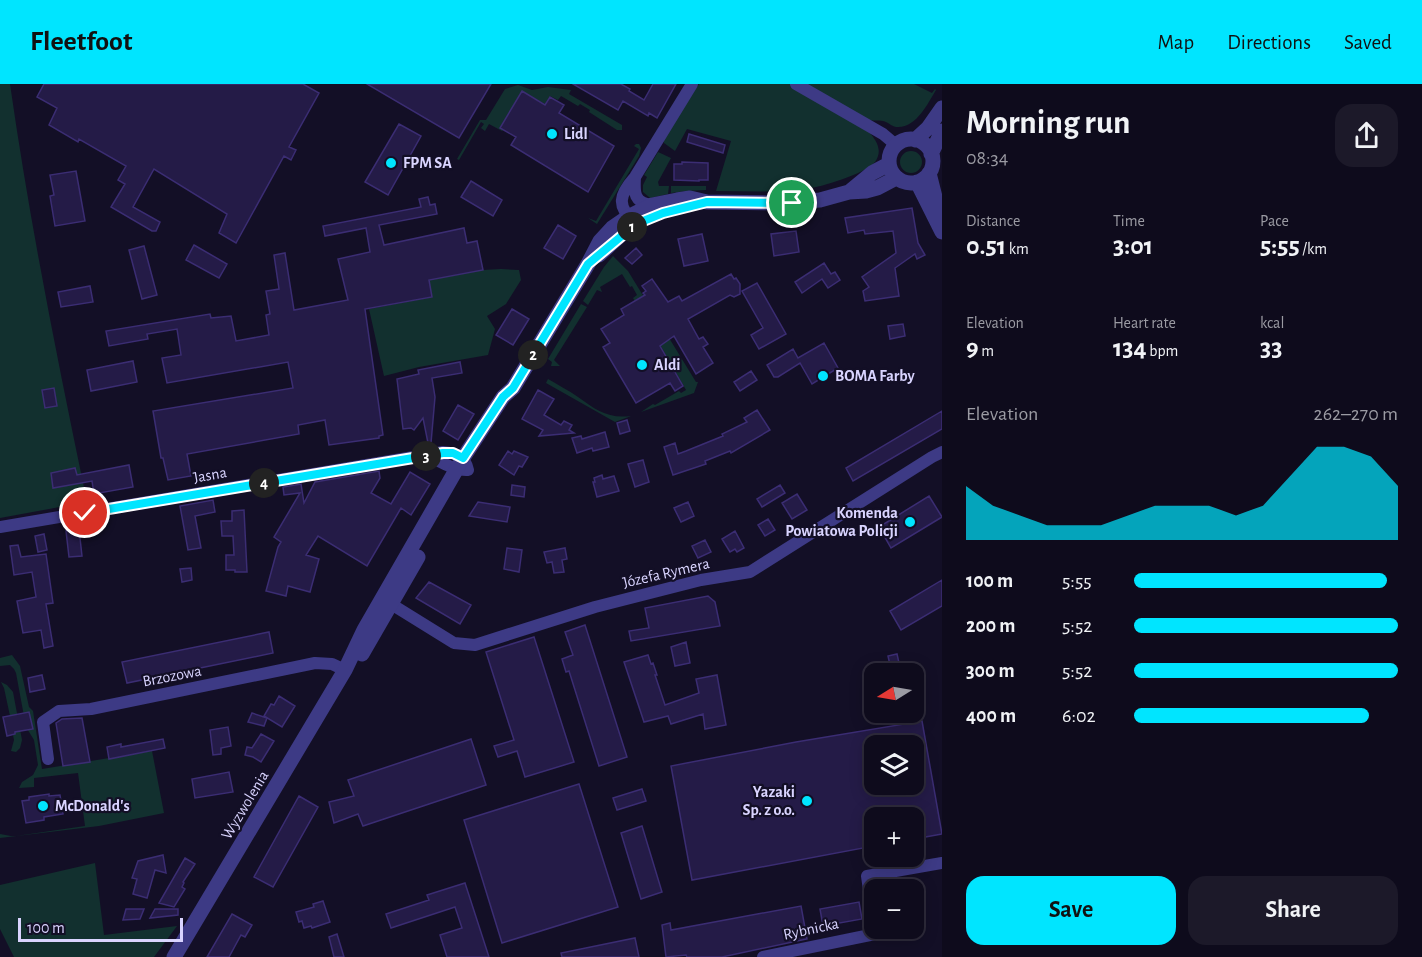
<!DOCTYPE html>
<html lang="en">
<head>
<meta charset="utf-8">
<style>
  body { margin:0; font-family:"Alegreya Sans",sans-serif; background:#1c1929; color:#f1f3f6; height:100vh; display:flex; flex-direction:column; font-size:22px; white-space:nowrap }
  * { box-sizing:border-box; margin:0 }
  p { font-size:20px; color:#9b9ba3 }
  .icon { flex:none; width:33px; height:33px; fill:none; stroke:currentColor; stroke-width:2; stroke-linecap:round; stroke-linejoin:round }
  .map { position:relative; flex:1; overflow:hidden }
  .panel { display:flex; flex-direction:column; background:#0e0b1c; width:480px }
  .panel>* { flex:none }
  .needle { width:39px; rotate:259deg }
  .controls { position:absolute; left:864px; top:579px; display:grid; gap:12px }
  .controls a { display:grid; place-items:center; width:60px; height:60px; border-radius:12px; background:#0e0b1c; box-shadow:0 3px 15px #0003,0 0 0 2px #2e2b3b; font-size:30px }
  .scale { position:absolute; left:18px; bottom:15px; width:165px; box-sizing:border-box; padding-left:6px; border:3px solid #d9d4ff; border-top:0; font-size:16px; line-height:21px; white-space:nowrap; color:#d9d4ff; -webkit-text-stroke:4px #130f26; paint-order:stroke }
  .pin { position:absolute; display:grid; place-items:center; width:51px; height:51px; color:#fff; margin:-26px; border:3px solid #fff; border-radius:50%; box-shadow:0 2px 6px #0007 }
  .km { position:absolute; width:30px; height:30px; margin:-15px; border-radius:50%; background:#222; color:#fff; font-size:16px; line-height:30px; text-align:center }
  .round { display:grid; place-items:center; flex:none; width:63px; height:63px; border-radius:18px; background:#1c1929 }
  .overview { display:flex; align-items:center; justify-content:space-between; height:102px; padding:0 24px }
  h1 { font-size:33px; font-weight:600; line-height:45px }
  .metrics { display:grid; grid-template-columns:repeat(3,1fr); gap:9px; height:102px; padding:6px 24px }
  .metrics div { display:grid; align-content:center }
  .metrics b { font-size:26px; font-weight:600 }
  .metrics small { font-size:16px; font-weight:400 }
  .metrics p { font-size:16px }
  .chart { height:168px; padding:12px 24px }
  .chart p { display:flex; justify-content:space-between }
  .chart svg { width:100%; height:108px; margin-top:6px; fill:#00e5ff; opacity:.7 }
  .cta { display:flex; gap:12px; margin-top:auto; padding:12px 24px }
  .cta a { flex:1; height:69px; border-radius:18px; background:#00e5ff; color:#111; font-size:24px; font-weight:600; line-height:69px; text-align:center }
  .cta a+a { background:#1c1929; color:#f1f3f6 }
  ul { padding:0 24px; list-style:none; font-size:20px }
  li { display:grid; grid-template-columns:96px 72px 1fr; align-items:center; height:45px }
  li i { height:15px; border-radius:8px; background:#00e5ff }
  header { display:flex; align-items:center; gap:36px; box-sizing:border-box; height:84px; padding:0 30px; background:#00e5ff; color:#111 }
  header strong { font-size:28px }
  nav { display:flex; gap:33px; margin-inline-start:auto; font-size:21px }
  main { display:flex; flex:1; min-height:0 }
  .map>svg:first-child { display:block }
  .green { fill:#12302f }
  .building { fill:#241b47; stroke:#3b2d73; stroke-width:1.5; fill-rule:evenodd }
  .lines { fill:none; stroke-linecap:round; stroke-linejoin:round }
  .minor { stroke:#3d3a85; stroke-width:12 }
  .tertiary { stroke:#3d3a85; stroke-width:15 }
  .route-casing { stroke:#fff; stroke-width:12 }
  .route { stroke:#00e5ff; stroke-width:8 }
  .poi-dot { fill:#00e5ff; stroke:#130f26; stroke-width:2 }
  .labels { text-anchor:middle; dominant-baseline:central; stroke-width:4.5; stroke-linejoin:round; paint-order:stroke }
  .poi-label { font-size:16px; font-weight:bold; fill:#d9d4ff; stroke:#130f26; text-anchor:start }
  .street-label { font-size:16px; fill:#d9d4ff; stroke:#130f26 }
</style>
</head>
<body>
<header>
<strong>Fleetfoot</strong>
<nav><a>Map</a><a>Directions</a><a>Saved</a></nav>
</header>
<main>
<div class="map">
<svg width="942" height="873" viewBox="0 0 942 873">
  <rect width="100%" height="100%" fill="#130f26"/>
  <path class="green" d="M0,0H10C30,140 58,279 87,418L0,434Z
    M699,0H790L869,48C877,57 883,67 875,78C865,90 821,103 806,105C776,109 746,107 716,107L731,57L687,45L675,67L664,59L663,54Z
    M805,0H914L932,9L935,5L936,6C928,19 916,45 896,43C891,42 888,38 883,37C878,36 874,37 869,36Z
    M518,1L532,6L548,3L571,6L569,10L622,41V46H617L589,28L590,26L580,20L578,22L561,12L558,16L550,12L545,20L522,7L500,43L503,46L502,47L489,40L485,47L481,44L484,40L481,38L459,76L457,75L480,36H486L505,5Z
    M636,60H639L641,64L639,72L597,140L588,134L596,137L639,65L634,62Z
    M900 78a11 11 0 1 1 22 0a11 11 0 1 1-22 0Z
    M658,68L671,74L658,98L659,102H669L668,110L650,114L643,108V101L647,93L644,91Z
    M671,102H706V106L686,107L671,109Z
    M613,172L628,187L696,298H698L694,309L641,328L653,320L655,321L679,307L681,309L686,306L633,214L637,211L632,202L630,203L622,190L600,203L602,208L597,206L588,221L583,217L604,183Z
    M501,185L519,186L521,196L506,220L487,232L495,245L488,271L419,283L384,292L369,225L432,213L429,196L483,186Z
    M581,220L587,223L554,276L560,282H551L552,278L548,275Z
    M548,295C558,301 568,306 578,313C596,326 608,335 631,332L615,338L546,299Z
    M12,571L20,582L29,623L33,627L42,685L152,667L164,729L99,742L0,754V750L11,752H16L85,742L78,689L34,694V703L19,704L22,698L33,691L38,681L34,656L26,643L16,589L14,585L10,581L0,582V574Z
    M1,598L7,601L13,608L22,656L20,664L16,668L11,667L14,656L13,651L15,650L10,632L4,604Z
    M95,779L104,851L177,842L154,873H14L0,845V801Z"/>
  <path class="building" d="M44,0H303L319,9L289,63L296,66L291,76L284,72L236,159L219,149L227,130L154,85L133,123L160,138L156,147H152L111,123L125,100L118,96L126,82L79,55L78,58L49,41L57,24L37,13Z
    M367,0H491L459,54Z
    M573,0H621L630,5L629,7L644,16L653,0H676L657,34L649,29L648,32L623,17L618,26Z
    M522,7L545,21L550,13L564,21L559,29L614,62L588,108L511,61L516,53L500,44Z
    M399,40L421,52L388,111L365,98Z
    M689,50L725,61L723,69L687,58Z
    M682,78L708,79V96H699V97L674,96V80H682Z
    M76,87L85,137L55,142L50,112L54,111L50,91Z
    M471,97L502,116L493,132L461,113Z
    M428,113L430,121L435,120L437,130L379,141L384,161L464,144L467,159L477,157L483,186L429,196L432,213L365,225L383,351L379,352V354L329,361L325,336L298,341L299,350L187,370L191,392L168,396L163,374H161L153,327L293,304L288,278L167,299L162,274L181,271L177,245L147,250L148,255L109,262L106,247L210,230L211,234L231,232L236,257L269,251L266,231L270,230L266,207L279,205L274,171L285,169L294,226L348,216L338,175L370,168L366,144L325,152L323,142L421,123L419,115Z
    M912,124L918,159L925,171L917,175L915,170L895,184L899,212L865,217L863,207L869,203L862,193L896,169L893,147L865,150L864,146L848,149L845,134Z
    M558,141L576,152L563,175L544,164Z
    M796,147L799,168L774,172L771,150Z
    M702,150L708,177L684,182L678,155Z
    M194,161L227,180L219,194L186,176Z
    M144,162L157,211L142,215L129,166Z
    M636,164L642,171L632,180L625,174Z
    M824,179L831,190L835,188L840,196L828,204L822,195L802,209L795,198Z
    M731,190L734,195L736,194L740,200V210L734,213L730,211L688,235L699,255L703,253L708,260L703,263L713,279L696,290L674,252L660,262L683,302L675,307L670,299L636,319L603,263L610,259L601,245L624,231L621,225L645,211L643,209L646,207L642,202L652,195L668,218L679,212L682,217Z
    M757,199L786,250L759,265L751,251L763,244L742,207Z
    M90,202L93,218L61,223L58,208Z
    M512,225L529,235L513,261L496,251Z
    M903,240L905,252L890,255L888,242Z
    M824,259L838,284L812,300L800,279L778,293H774L767,281L793,265L798,274Z
    M133,277L137,298L91,307L87,286Z
    M460,278L462,289L432,294L435,313L431,359H428L423,334L414,346L411,344L403,345L397,295L419,290L418,286Z
    M751,287L757,296L740,307L734,298Z
    M54,304L57,322L45,324L42,306Z
    M538,306L554,315L544,331L561,341L564,337L572,341L569,346L574,349L539,352L543,346L522,335Z
    M458,321L474,330L458,356L443,347Z
    M757,326L770,346L731,369L730,367L705,377L706,380L673,391L664,363L675,359L678,370L686,367L723,352L722,350L747,338L744,334Z
    M942,327V345L853,397L846,384Z
    M627,336L630,347L620,350L617,339Z
    M605,348L609,363L593,367L592,364L577,369L572,354L581,352L582,355Z
    M508,367L512,370L514,367L528,373L522,383L519,382L514,391L499,381Z
    M643,376L649,398L635,403L628,380Z
    M129,381L133,403L94,410L92,397L53,404L51,389L75,384L77,391Z
    M379,387L380,394L371,409L391,420L410,388L430,400L411,431L401,424L367,482L318,452L306,471L319,475L310,508L288,502L286,512L266,507L278,463L281,458L274,453L300,409L284,411L283,403L301,400L304,419L315,398Z
    M602,391L603,395L614,392L619,407L597,413L593,398H595L594,394Z
    M512,401L525,403L524,413L511,411Z
    M780,401L785,409L762,423L757,415Z
    M797,410L807,426L792,435L782,419Z
    M929,412L942,433L891,464L879,443Z
    M213,416L215,428L195,432L201,464L188,466L180,422Z
    M478,418L510,423L507,438L469,432Z
    M688,418L694,432L681,438L674,424Z
    M244,426L247,488H235V486H226V471H234L233,452H222L221,437H232V427Z
    M768,435L775,446L765,452L758,441Z
    M79,445L82,472L69,473L66,447Z
    M735,447L744,464L737,468L735,465L730,468L722,455Z
    M44,450L47,466L38,468L35,452Z
    M705,456L711,468L698,474L692,462Z
    M18,461L21,473L46,470L53,519L46,520L53,562L44,564L41,546L23,549L17,517L36,513L32,488L14,491L10,462Z
    M507,464L522,466L519,488L504,485Z
    M565,464L567,475L562,476L564,488L554,489L552,478L547,479L544,468Z
    M191,484L192,496L182,498L180,485Z
    M942,496V522L901,546L890,527Z
    M429,498L471,521L460,540L416,514Z
    M708,512L715,518L720,542L631,557L629,547L649,544L645,524Z
    M585,541L627,673L599,682L569,587L566,588L562,575L573,571L565,548Z
    M269,548L273,569L127,599L122,578Z
    M534,553L574,678L525,693L517,667L498,673L494,662L514,656L486,568Z
    M686,558L690,579L675,582L671,563Z
    M897,570L899,579L890,581L888,572Z
    M648,571L651,580L653,579L657,591H655L665,621L699,609L696,595L717,591L726,641L705,645L703,630L671,640L668,632L644,638L624,578Z
    M42,591L45,605L30,608L28,594Z
    M279,612L295,622L282,643L264,632L271,620L274,621Z
    M29,628L33,645L15,648V650L7,652L3,633Z
    M252,629L267,634L264,642L248,638Z
    M82,634L90,678L63,682L56,639L62,635Z
    M922,637L942,750L914,755V734H874V762L692,796L671,682L796,658ZM874,662H914V700H874Z
    M228,643L231,662L221,664V670L213,671L210,646Z
    M261,650L274,657L261,678L253,673L245,671L247,663L252,664Z
    M163,655L165,664L109,675L107,663L121,660V663Z
    M471,655L486,701L363,742L358,730L334,739L329,718L354,712L348,696Z
    M229,688L233,708L195,714L192,695Z
    M579,700L618,823L502,859L464,736Z
    M642,705L646,717L617,726L613,714Z
    M49,710V712L60,711L63,730L44,733V736L26,739L22,717L29,716V713Z
    M299,712L318,723L273,803L254,793Z
    M642,742L662,808L641,815L621,749Z
    M163,771L166,789L155,786L147,814L133,810L137,795L132,794L138,777Z
    M185,774L195,780L183,798L184,799L182,803L185,805L174,823L159,819Z
    M465,799L489,873H447L440,851L462,844L455,823L391,844L386,830L429,816L427,811Z
    M323,817L330,838L312,844L311,842L304,844L302,837L299,838L296,828L314,823L313,820Z
    M859,818L862,835L823,842L820,825Z
    M801,822L807,855L722,873H687L686,871L666,873L662,841L670,839L671,846Z
    M126,825H144L140,835L123,836Z
    M155,825H178V831L150,834Z
    M232,830L252,841L245,853L241,851L229,873H207Z
    M337,850L344,873H334L329,853Z
    M635,854L639,873H562L561,869Z"/>
  <g class="lines">
    <path class="minor" d="M796,0L883,50L896,61
      M635,93C634,109 634,119 652,121
      M635,139C616,122 619,111 635,93L692,0
      M0,443L443,368C456,369 465,372 468,386C452,387 441,376 426,372
      M383,515L454,559L475,561L595,523L701,496L750,488L932,373L942,368
      M48,675L43,638L59,627L91,625L315,579L332,580L345,586
      M763,873L875,850L867,792L942,779"/>
    <path class="tertiary" d="M889 77a22 22 0 1 1 44 0a22 22 0 1 1-44 0Z
      M915,56L928,44L942,24
      M931,70L942,47
      M929,89L940,133
      M917,98L942,148
      M849,108L872,89L889,80
      M599,171L624,148L638,138
      M362,570L418,473
      M174,873L345,586L364,546L463,374L503,313L513,304L588,180L600,157L612,144L628,133L652,121L677,116L690,114L707,118L781,119L820,116L849,108L866,107L877,104L896,94"/>
  </g>
  <g class="lines">
    <defs>
      <path id="route" d="M85,429L443,369H453L463,374L503,313L513,304L588,180L636,140L663,129L707,118L792,119"/>
    </defs>
    <use href="#route" class="route-casing"/>
    <use href="#route" class="route"/>
  </g>
  <g class="poi-dot">
    <circle cx="552" cy="50" r="6"/>
    <circle cx="391" cy="79" r="6"/>
    <circle cx="642" cy="281" r="6"/>
    <circle cx="823" cy="292" r="6"/>
    <circle cx="910" cy="438" r="6"/>
    <circle cx="807" cy="717" r="6"/>
    <circle cx="43" cy="722" r="6"/>
  </g>
  <g class="labels">
    <g class="poi-label">
      <text x="564" y="50">Lidl</text>
      <text x="403" y="79">FPM SA</text>
      <text x="654" y="281">Aldi</text>
      <text x="835" y="292">BOMA Farby</text>
      <text x="898" y="429" text-anchor="end">Komenda<tspan x="898" dy="18">Powiatowa Policji</tspan></text>
      <text x="795" y="708" text-anchor="end">Yazaki<tspan x="795" dy="18">Sp. z o.o.</tspan></text>
      <text x="55" y="722">McDonald's</text>
    </g>
    <g class="street-label">
      <text transform="translate(210 391) rotate(-10)">Jasna</text>
      <text transform="translate(666 489) rotate(-13)">Józefa Rymera</text>
      <text transform="translate(172 592) rotate(-11)">Brzozowa</text>
      <text transform="translate(245 721) rotate(-59)">Wyzwolenia</text>
      <text transform="translate(811 845) rotate(-12)">Rybnicka</text>
    </g>
  </g>
</svg>
<div class="controls">
<a><svg class="needle" viewBox="-14 -14 28 28"><path d="M0-13l5 13h-10z" fill="#e53935"/><path d="M0 13l5-13h-10z" fill="#9b9ba3"/></svg></a>
<a><svg class="icon" aria-label="layers" viewBox="0 0 24 24"><path d="M12 4l9 5-9 5-9-5zM3 14l9 5 9-5"/></svg></a>
<a>+</a>
<a>−</a>
</div>
<div class="scale">100 m</div>
<div class="pin" style="left:792px;top:119px;background:#1e9e55"><svg class="icon" aria-label="arrive" viewBox="0 0 24 24"><path d="M6 21V4h12l-3 4 3 4H6"/></svg></div>
<div class="pin" style="left:85px;top:429px;background:#d93025"><svg class="icon" aria-label="check" viewBox="0 0 24 24"><path d="M5 12l5 5 9-10"/></svg></div>
<b class="km" style="left:632px;top:143px">1</b>
<b class="km" style="left:533px;top:271px">2</b>
<b class="km" style="left:426px;top:372px">3</b>
<b class="km" style="left:264px;top:399px">4</b>
</div>
<section class="panel">
<div class="overview"><div><h1>Morning run</h1><p>08:34</p></div><a class="round"><svg class="icon" aria-label="share" viewBox="0 0 24 24"><path d="M12 15V3M7 8l5-5 5 5M5 13v7h14v-7"/></svg></a></div>
<div class="metrics">
<div><p>Distance</p><b>0.51<small> km</small></b></div>
<div><p>Time</p><b>3:01</b></div>
<div><p>Pace</p><b>5:55<small> /km</small></b></div>
</div>
<div class="metrics">
<div><p>Elevation</p><b>9<small> m</small></b></div>
<div><p>Heart rate</p><b>134<small> bpm</small></b></div>
<div><p>kcal</p><b>33</b></div>
</div>
<div class="chart"><p><span>Elevation</span>262–270 m</p>
<svg viewBox="0 0 160 44" preserveAspectRatio="none"><path d="M0 44V22L10 30L20 34L30 38L40 38L50 38L60 34L70 30L80 30L90 30L100 34L110 30L120 18L130 6L140 6L150 10L160 22V44z"/></svg>
</div>
<ul>
<li><b>100 m</b>5:55<i style="width:96%"></i></li>
<li><b>200 m</b>5:52<i style="width:100%"></i></li>
<li><b>300 m</b>5:52<i style="width:100%"></i></li>
<li><b>400 m</b>6:02<i style="width:89%"></i></li>
</ul>
<div class="cta"><a>Save</a><a>Share</a></div>
</section>
</main>
</body>
</html>
